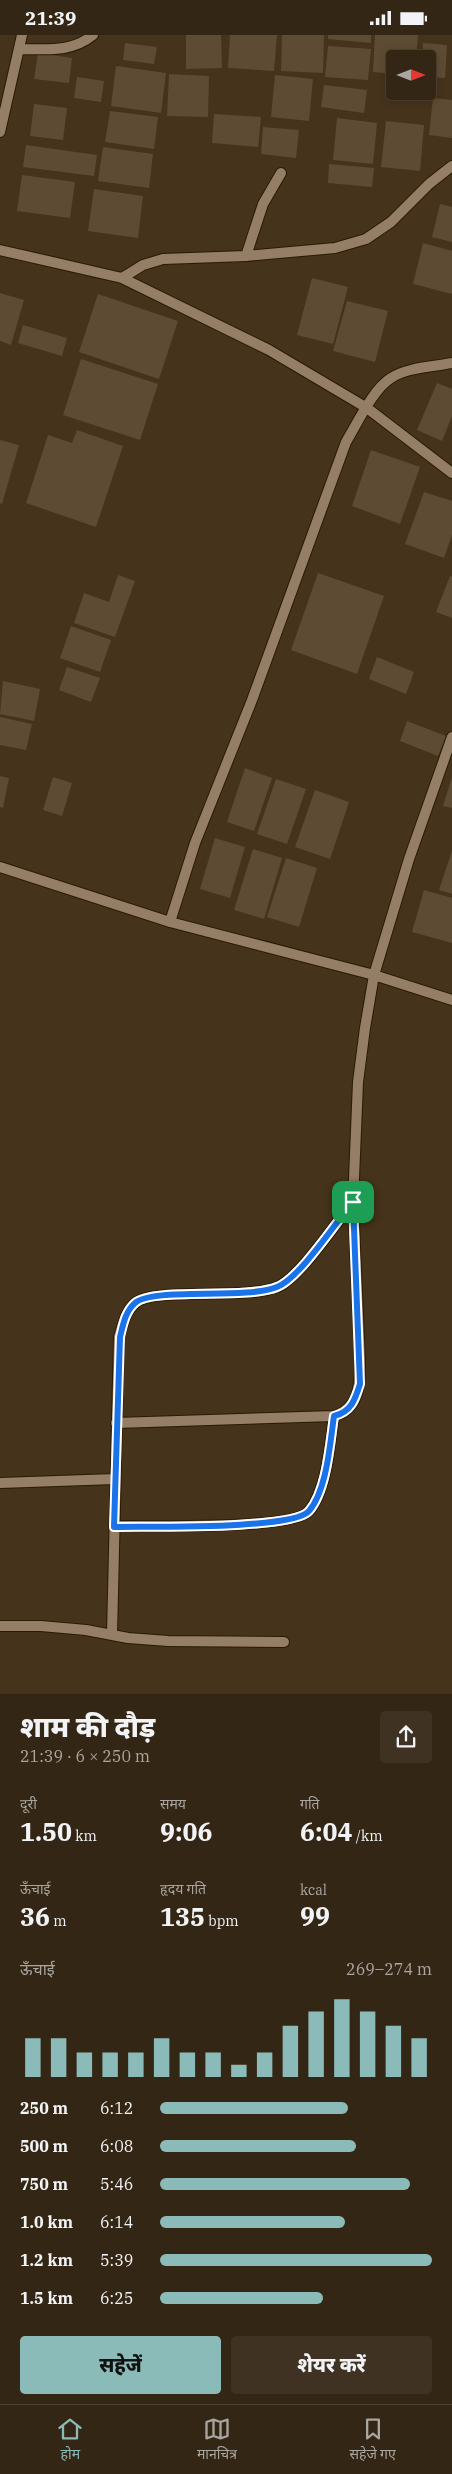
<!DOCTYPE html>
<html lang="hi">
<head>
<meta charset="utf-8">
<style>
  body { margin:0; font-family:"IBM Plex Serif","Noto Sans Devanagari",serif; background:#3f3222; color:#f1f3f6; height:100vh; display:flex; flex-direction:column; font-size:19px; white-space:nowrap }
  * { box-sizing:border-box; margin:0 }
  p { font-size:16px; color:#a9a5a0 }
  .icon { flex:none; width:28px; height:28px; fill:none; stroke:currentColor; stroke-width:2; stroke-linecap:round; stroke-linejoin:round }
  .map { position:relative; height:1659px; overflow:hidden }
  .drawer { display:flex; flex-direction:column; background:#342614; flex:1 }
  .drawer>* { flex:none }
  .needle { width:32px; rotate:90deg }
  .fabs { position:absolute; left:386px; top:15px; display:grid; gap:10px }
  .fabs a { display:grid; place-items:center; width:50px; height:50px; border-radius:5px; background:#342614; box-shadow:0 2px 8px #0003,0 0 0 1px #4e4334; font-size:25px }
  .pin { position:absolute; display:grid; place-items:center; width:42px; height:42px; color:#fff; margin:-21px; border-radius:10px; box-shadow:0 2px 8px #0006 }
  .round { display:grid; place-items:center; flex:none; width:52px; height:52px; border-radius:5px; background:#3f3222 }
  .headline { display:flex; align-items:center; justify-content:space-between; height:85px; padding:0 20px }
  h1 { font-size:28px; font-weight:800; line-height:38px }
  .figures { display:grid; grid-template-columns:repeat(3,1fr); gap:8px; height:85px; padding:5px 20px }
  .figures div { display:grid; align-content:center }
  .figures b { font-size:25px; font-weight:800 }
  .figures small { font-size:14px; font-weight:400 }
  .figures p { font-size:14px }
  .chart { height:140px; padding:10px 20px }
  .chart p { display:flex; justify-content:space-between }
  .chart svg { width:100%; height:90px; margin-top:5px; stroke:#8bbbb9; stroke-width:6 }
  .primary-button { display:flex; gap:10px; margin-top:auto; padding:10px 20px }
  .primary-button a { flex:1; height:58px; border-radius:5px; background:#8bbbb9; color:#111; font-size:20px; font-weight:800; line-height:58px; text-align:center }
  .primary-button a+a { background:#3f3222; color:#f1f3f6 }
  ul { padding:0 20px; list-style:none; font-size:16px }
  li { display:grid; grid-template-columns:80px 60px 1fr; align-items:center; height:38px }
  li i { height:12px; border-radius:6px; background:#8bbbb9 }
  .status { display:flex; justify-content:space-between; align-items:center; height:35px; padding:0 25px; background:#342614; direction:ltr }
  .status svg { height:14px; fill:currentColor }
  .tabs { display:flex; justify-content:space-around; align-items:center; height:70px; border-top:1px solid #4e4334; background:#342614; font-size:14px; color:#a9a5a0 }
  .tabs a { display:grid; justify-items:center; gap:2px }
  .tabs .active { color:#8bbbb9 }
  .map>svg:first-child { display:block }
  .building { fill:#5e4b33 }
  .lines { fill:none; stroke-linecap:round; stroke-linejoin:round }
  .minor-casing { stroke:#2b1a03; stroke-width:12 }
  .minor { stroke:#947e65; stroke-width:10 }
  .route-casing { stroke:#fff; stroke-width:10 }
  .route { stroke:#1a73e8; stroke-width:6 }
</style>
</head>
<body>
<div class="status"><b>21:39</b><svg viewBox="0 0 49 12"><path d="M0 12V9h3v3zM5 12V6h3v6zM10 12V3h3v9zM15 12V0h3v12zM26 1h20v11H26zM47 4h2v5h-2z"/></svg></div>
<div class="map">
<svg width="452" height="1659" viewBox="0 0 452 1659">
  <rect width="100%" height="100%" fill="#46331b"/>
  <path class="building" d="M186,0H221L222,33L186,34Z
    M230,0H277L274,36L228,33Z
    M282,0H324L323,38L281,36Z
    M328,0H371V8L328,4Z
    M375,0H418L416,24H395V39L373,37Z
    M125,8L157,12L154,29L123,25Z
    M423,8L447,10L445,43L428,42V24H422Z
    M328,11L371,14L368,45L325,42Z
    M38,18L72,23L69,48L34,44Z
    M116,31L166,38L161,78L111,71Z
    M169,39L209,41L208,82L167,81Z
    M275,40L313,44L309,86L271,82Z
    M77,42L104,46L101,67L74,63Z
    M324,50L367,55L364,78L321,72Z
    M433,63L452,65V103L429,100Z
    M34,69L67,73L63,105L30,101Z
    M110,76L158,82L154,114L105,107Z
    M214,79L261,82L258,112L212,108Z
    M337,83L377,88L373,129L333,125Z
    M386,86L424,90L420,136L381,132Z
    M263,92L299,95L296,123L261,119Z
    M26,110L97,120L94,141L23,132Z
    M103,112L153,119L149,153L98,146Z
    M329,129L374,133L372,152L328,148Z
    M22,140L75,147L70,183L17,176Z
    M94,154L143,161L138,203L88,196Z
    M440,169L452,172V207L432,202Z
    M423,208L452,216V259L413,249Z
    M312,243L348,252L333,309L297,300Z
    M0,258L24,265L11,310L0,306Z
    M98,259L178,286L159,344L79,317Z
    M347,266L388,276L375,327L333,316Z
    M23,290L67,303L62,321L18,308Z
    M81,324L158,349L140,405L63,380Z
    M437,348L452,354V381L442,406L417,395Z
    M77,395L123,411L96,492L26,468L48,400L72,408Z
    M0,405L19,410L2,469L0,468Z
    M371,415L420,432L400,489L352,471Z
    M424,457L452,466V500L444,523L405,509Z
    M318,538L384,561L357,639L291,615Z
    M118,540L135,546L115,602L74,588L84,558L109,567Z
    M450,541L452,542V583L436,577Z
    M71,591L111,605L100,637L60,623Z
    M377,622L414,637L406,659L369,644Z
    M67,632L100,643L91,667L59,655Z
    M3,646L40,654L34,686L0,679Z
    M0,682L32,689L26,715L0,710Z
    M407,686L446,701L438,721L400,706Z
    M245,733L272,743L254,796L227,787Z
    M0,741L9,743L3,773L0,772Z
    M53,742L72,748L62,781L43,775Z
    M452,742V773L443,771Z
    M276,744L306,754L287,809L257,799Z
    M315,755L349,767L330,824L295,812Z
    M215,803L245,812L230,863L200,854Z
    M253,814L282,823L264,884L234,875Z
    M452,816V859L439,855Z
    M286,823L317,833L299,892L267,882Z
    M424,855L452,863V908L412,897Z"/>
  <g class="lines">
    <defs>
      <path id="minor" d="M19,14C46,14 71,18 93,0
        M0,97L22,0
        M0,215L122,243L269,315L367,373L452,438
        M246,221L263,169L281,138
        M122,243L143,230L163,224L246,221L335,213L366,204L391,187L429,149L452,131
        M0,832L170,887L374,940L452,965
        M170,887L195,808L252,665L346,407C357,389 373,354 391,343C408,332 433,332 452,328
        M116,1388L334,1381C360,1374 360,1348 360,1326L353,1167L358,1047L365,993L374,940L409,824L452,702
        M0,1448L115,1444
        M114,1491C145,1491 293,1495 309,1476C327,1455 330,1408 334,1381
        M0,1591H41L86,1595L128,1603L168,1606L284,1607
        M112,1600L119,1302C123,1290 125,1277 135,1268C153,1252 245,1265 277,1252C299,1244 336,1187 353,1167"/>
    </defs>
    <use href="#minor" class="minor-casing"/>
    <use href="#minor" class="minor"/>
  </g>
  <g class="lines">
    <defs>
      <path id="route" d="M353,1167L360,1349C355,1365 351,1377 334,1381C330,1408 327,1455 309,1476C293,1495 145,1491 114,1492L120,1302C123,1290 125,1277 135,1268C153,1252 245,1265 277,1252C299,1244 336,1187 353,1167Z"/>
    </defs>
    <use href="#route" class="route-casing"/>
    <use href="#route" class="route"/>
  </g>
</svg>
<div class="fabs">
<a><svg class="needle" viewBox="-14 -14 28 28"><path d="M0-13l5 13h-10z" fill="#e53935"/><path d="M0 13l5-13h-10z" fill="#a9a5a0"/></svg></a>
</div>
<div class="pin" style="left:353px;top:1167px;background:#1e9e55"><svg class="icon" aria-label="arrive" viewBox="0 0 24 24"><path d="M6 21V4h12l-3 4 3 4H6"/></svg></div>
</div>
<section class="drawer">
<div class="headline"><div><h1>शाम की दौड़</h1><p>21:39 · 6 × 250 m</p></div><a class="round"><svg class="icon" aria-label="share" viewBox="0 0 24 24"><path d="M12 15V3M7 8l5-5 5 5M5 13v7h14v-7"/></svg></a></div>
<div class="figures">
<div><p>दूरी</p><b>1.50<small> km</small></b></div>
<div><p>समय</p><b>9:06</b></div>
<div><p>गति</p><b>6:04<small> /km</small></b></div>
</div>
<div class="figures">
<div><p>ऊँचाई</p><b>36<small> m</small></b></div>
<div><p>हृदय गति</p><b>135<small> bpm</small></b></div>
<div><p>kcal</p><b>99</b></div>
</div>
<div class="chart"><p><span>ऊँचाई</span>269–274 m</p>
<svg viewBox="0 0 160 44" preserveAspectRatio="none"><path d="M5 44V25M15 44V25M25 44V32M35 44V32M45 44V32M55 44V25M65 44V32M75 44V32M85 44V38M95 44V32M105 44V19M115 44V12M125 44V6M135 44V12M145 44V19M155 44V25"/></svg>
</div>
<ul>
<li><b>250 m</b>6:12<i style="width:69%"></i></li>
<li><b>500 m</b>6:08<i style="width:72%"></i></li>
<li><b>750 m</b>5:46<i style="width:92%"></i></li>
<li><b>1.0 km</b>6:14<i style="width:68%"></i></li>
<li><b>1.2 km</b>5:39<i style="width:100%"></i></li>
<li><b>1.5 km</b>6:25<i style="width:60%"></i></li>
</ul>
<div class="primary-button"><a>सहेजें</a><a>शेयर करें</a></div>
</section>
<nav class="tabs">
<a class="active"><svg class="icon" aria-label="home" viewBox="0 0 24 24"><path d="M3 11l9-7 9 7M6 9v11h12V9"/></svg>होम</a>
<a><svg class="icon" aria-label="map" viewBox="0 0 24 24"><path d="M3 6l6-2 6 2 6-2v14l-6 2-6-2-6 2zM9 4v14M15 6v14"/></svg>मानचित्र</a>
<a><svg class="icon" aria-label="saved" viewBox="0 0 24 24"><path d="M7 4h10v16l-5-4-5 4z"/></svg>सहेजे गए</a>
</nav>
</body>
</html>
